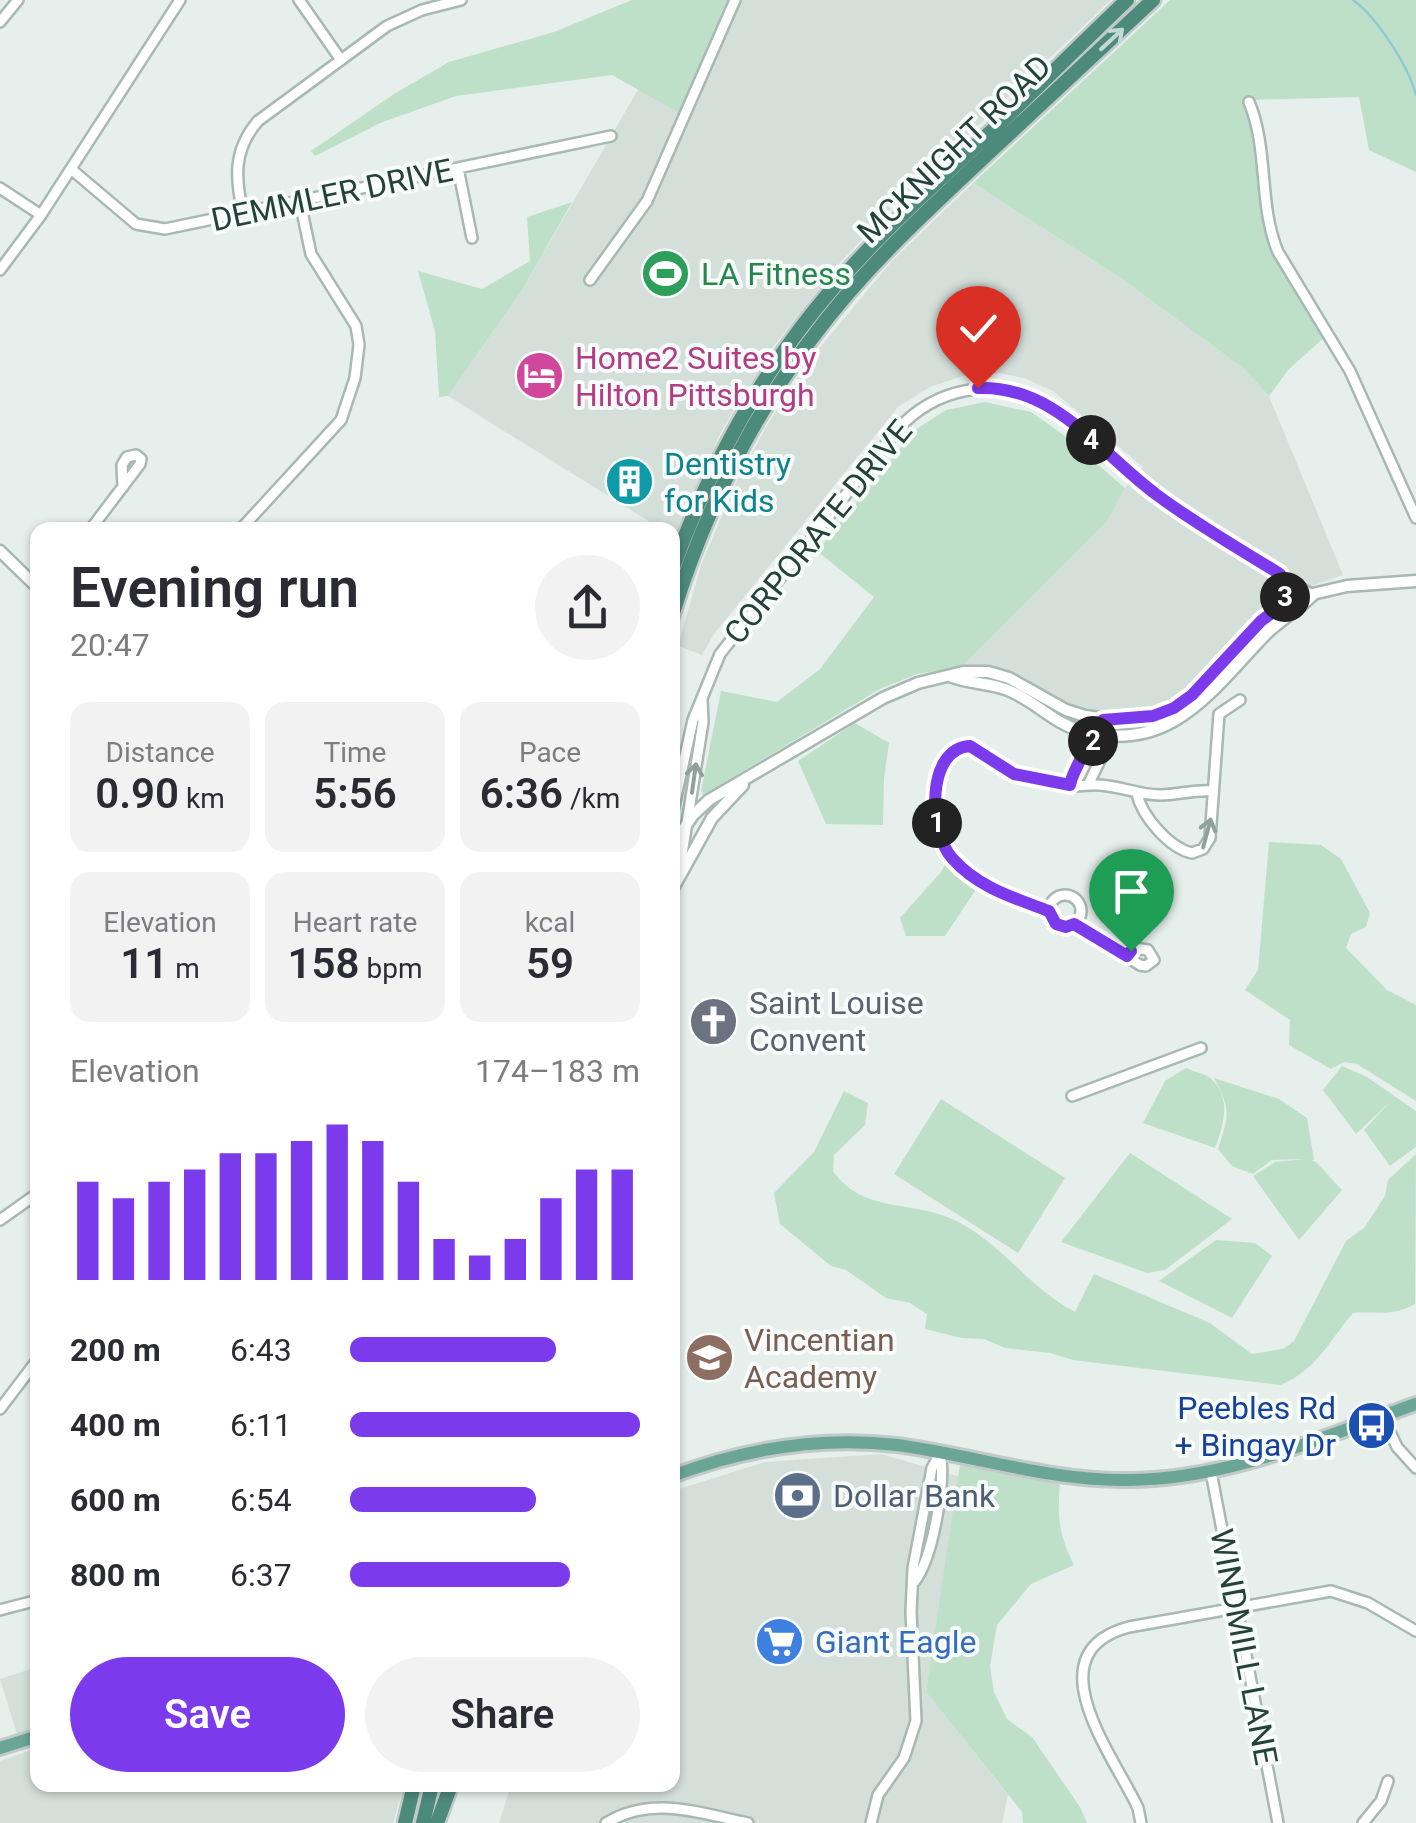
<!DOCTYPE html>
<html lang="en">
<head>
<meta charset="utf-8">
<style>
  body { margin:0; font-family:Roboto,sans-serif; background:#f2f2f3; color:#2b2b33; height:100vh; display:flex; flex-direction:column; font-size:38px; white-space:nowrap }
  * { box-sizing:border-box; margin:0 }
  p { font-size:32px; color:#7c7c81 }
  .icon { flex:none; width:55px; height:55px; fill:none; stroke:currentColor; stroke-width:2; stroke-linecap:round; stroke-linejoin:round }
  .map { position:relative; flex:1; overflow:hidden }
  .panel { position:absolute; left:30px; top:522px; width:650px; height:1270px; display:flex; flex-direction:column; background:#fff; border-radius:20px; box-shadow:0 2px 8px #0004 }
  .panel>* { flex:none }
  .pin { position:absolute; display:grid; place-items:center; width:85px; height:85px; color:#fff; margin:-102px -42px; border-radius:50% 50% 50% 0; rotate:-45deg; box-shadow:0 0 10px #0007 }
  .pin .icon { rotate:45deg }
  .km { position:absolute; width:50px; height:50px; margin:-25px; border-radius:50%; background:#222; color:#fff; font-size:28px; line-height:50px; text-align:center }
  .round { display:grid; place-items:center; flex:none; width:105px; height:105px; border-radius:52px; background:#f2f2f3 }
  .head { display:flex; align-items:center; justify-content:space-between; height:170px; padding:0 40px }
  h1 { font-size:55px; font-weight:600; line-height:75px }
  .figures { display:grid; grid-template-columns:repeat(3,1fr); gap:15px; height:170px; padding:10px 40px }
  .figures div { display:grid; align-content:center; border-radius:20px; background:#f2f2f3; text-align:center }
  .figures b { font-size:42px; font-weight:600 }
  .figures small { font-size:28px; font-weight:400 }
  .figures p { font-size:28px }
  .chart { height:280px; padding:20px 40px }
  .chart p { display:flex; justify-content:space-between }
  .chart svg { width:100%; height:180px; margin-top:10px; stroke:#7c3aed; stroke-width:6 }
  .primary-button { display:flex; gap:20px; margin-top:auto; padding:20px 40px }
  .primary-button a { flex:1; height:115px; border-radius:60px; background:#7c3aed; color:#fff; font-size:40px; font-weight:600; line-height:115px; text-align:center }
  .primary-button a+a { background:#f2f2f3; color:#2b2b33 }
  ul { padding:0 40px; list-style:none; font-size:32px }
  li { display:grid; grid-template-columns:160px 120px 1fr; align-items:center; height:75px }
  li i { height:25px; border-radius:12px; background:#7c3aed }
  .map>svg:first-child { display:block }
  .built { fill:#d4dfda }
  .green { fill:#bfe0c8 }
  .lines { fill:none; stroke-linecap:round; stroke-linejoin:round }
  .stream { stroke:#8ec9d4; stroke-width:2.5 }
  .minor-casing { stroke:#a8b8b2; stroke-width:14 }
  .tertiary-casing { stroke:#a8b8b2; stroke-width:15 }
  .primary-casing { stroke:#c2cac8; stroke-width:18 }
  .trunk-casing { stroke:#c2cac8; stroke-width:19 }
  .minor { stroke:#fff; stroke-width:9 }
  .tertiary { stroke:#fff; stroke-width:10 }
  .primary { stroke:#6aa596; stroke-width:12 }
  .trunk { stroke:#4c8a7c; stroke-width:14 }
  .oneway { stroke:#c4d9d4 }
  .oneway2 { stroke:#92a09c }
  .route-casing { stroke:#fff; stroke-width:20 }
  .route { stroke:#7c3aed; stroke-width:12 }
  .labels { text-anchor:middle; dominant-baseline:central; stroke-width:8; stroke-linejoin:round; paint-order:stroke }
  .street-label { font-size:32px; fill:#24423a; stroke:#f7fbf9 }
  .leisure-label { font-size:32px; fill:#27864d; stroke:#f7fbf9; text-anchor:start }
  .hotel-label { font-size:32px; fill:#b23c85; stroke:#f7fbf9; text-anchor:start }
  .culture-label { font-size:32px; fill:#0d838f; stroke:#f7fbf9; text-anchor:start }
  .worship-label { font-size:32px; fill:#5b616d; stroke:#f7fbf9; text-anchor:start }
  .education-label { font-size:32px; fill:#785e54; stroke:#f7fbf9; text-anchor:start }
  .transit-label { font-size:32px; fill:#164399; stroke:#f7fbf9; text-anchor:end }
  .service-label { font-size:32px; fill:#4e5e75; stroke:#f7fbf9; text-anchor:start }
  .shop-label { font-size:32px; fill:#366cbe; stroke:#f7fbf9; text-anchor:start }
</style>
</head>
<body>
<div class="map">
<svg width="1416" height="1823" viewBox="0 0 1416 1823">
  <rect width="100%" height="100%" fill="#e6efeb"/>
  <path class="built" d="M735,0H1111L896,203L837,266L773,347L721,432L675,537L672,530H663L448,396L522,290L639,88L684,116Z
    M973,183L1125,281L1243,368L1269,396L1343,575L1277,598L1188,691L1159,709L1103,715L1074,709L1023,677L1002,669L961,667L1108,520L1125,488L1143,467L1053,391L1024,378L999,373L963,376L930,387L898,407L714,634L702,655L678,646L701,565L735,485L767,425L812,357L891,262Z
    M881,1454L960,1477L926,1692L1008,1795L1002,1823H499L511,1785H672L673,1491L765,1462Z
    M37,1667V1727L17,1734L0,1679Z
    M37,1748L38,1785H404L393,1823H0V1761Z"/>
  <path class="green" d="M632,0H727L681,114L612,75L456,96L380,123L315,156L311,151L394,94L449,62L554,32Z
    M1170,0H1416V172L1369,150L1359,97L1249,100L1271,234L1328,334L1289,369L1269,396L1243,368L1125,281L973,183Z
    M572,202L522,290L448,396L439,397L435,331L418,271L482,289L530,261L527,217Z
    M985,402L1031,412L1061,433L1125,488L1108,520L961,667L917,674L880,689L703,795L701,791L721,691L777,702L820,669L874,597L817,551L915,430L946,410Z
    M855,723L889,743L884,779L883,825L826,824L798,761Z
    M1269,842L1321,845L1341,859L1370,913L1366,927L1351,934L1346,948L1387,990L1416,1005V1101L1357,1064L1344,1062L1331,1069L1289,1045L1290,1020L1245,990L1258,970Z
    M950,855L981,882L945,936H906L900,918L941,872Z
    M1342,1066L1367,1077L1416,1111V1147L1390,1166L1364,1130L1390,1102L1356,1134L1323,1090Z
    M1186,1068C1192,1071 1204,1073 1210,1078C1232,1096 1224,1125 1215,1148L1143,1123L1165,1081Z
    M1214,1078L1279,1099L1307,1118L1314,1160H1311L1316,1162L1342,1190L1299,1240L1253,1176L1275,1162L1305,1159L1272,1160L1253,1174L1232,1166L1218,1149C1229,1116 1231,1109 1214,1078Z
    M844,1091L868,1103L865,1125L834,1155L833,1171C862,1213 910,1200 952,1219C999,1240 1029,1288 1075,1312L1094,1274L1210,1323L1252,1354L1283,1349L1294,1341L1346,1241L1364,1228L1385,1196L1388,1180L1416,1154L1415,1304C1393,1317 1377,1311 1353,1313C1329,1341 1316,1371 1280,1385L1073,1360L1050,1353L1005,1348L984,1339L961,1338L925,1329L927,1314L910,1303L886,1298L846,1270L831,1266L780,1224L774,1193L814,1152Z
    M941,1099L1065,1178L1018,1253L894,1174Z
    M1130,1153L1232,1219L1165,1270L1147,1273L1061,1242Z
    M1216,1240L1255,1243L1272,1256L1232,1318L1159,1281Z
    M961,1457L1061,1475C1057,1512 1057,1531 1074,1565L1031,1584L997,1625L990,1666L994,1692L1007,1719L1032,1737L1080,1807L1087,1823H1023L1022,1812L926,1692Z"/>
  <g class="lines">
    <path class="stream" d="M1353,0C1377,17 1409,67 1416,95"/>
    <defs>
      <path id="minor" d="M299,0L341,60
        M0,22L18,0
        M1249,102C1269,150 1258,204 1278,252L1350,371L1416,518
        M458,168L472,238
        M71,169L136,224L165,229L611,136
        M0,188L41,215
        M243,213C235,178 233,150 258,121L387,26L422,10L461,0
        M0,270L41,215L180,0
        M590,280L647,201L735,0
        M90,530L140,464L141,459L136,455L127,457L122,465L123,487
        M240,530L341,420L355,378L359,345L356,326L311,254L300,202
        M1070,785L1073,773L1103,719
        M1088,785L1110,740L1103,719
        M1137,794C1142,816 1169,848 1192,853L1203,849L1210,838L1219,714L1240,700
        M672,815L693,720L720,654L897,430C935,388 994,376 1044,403L1159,497L1312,595
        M679,873L703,722L702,700
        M1049 911a16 16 0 1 1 32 0a16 16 0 1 1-32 0Z
        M1049,911C975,884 929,870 939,781C941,766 944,749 963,747C984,743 1003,771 1023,777C1040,781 1059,785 1076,786C1084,786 1092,784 1099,785C1120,786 1139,795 1160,795C1178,795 1195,789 1213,791
        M1074,924L1140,965L1146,966L1154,960L1148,950L1134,948L1127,956
        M1072,1096L1201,1048
        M0,1220L38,1193
        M0,1409L38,1359
        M1383,1417L1397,1447L1416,1468
        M1211,1472L1278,1823
        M915,1581C933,1557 946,1482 940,1454
        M0,1610L38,1600
        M606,1823C652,1795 698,1813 748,1823
        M871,1823L878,1795L904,1758L916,1721L911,1612L913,1568L932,1468L940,1454
        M1141,1823L1138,1808C1114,1756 1032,1653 1129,1627L1331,1591L1368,1603L1416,1631
        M1363,1823L1381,1801L1388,1781"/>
      <path id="tertiary" d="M0,551L38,588
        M1279,574L1285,595L1281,605
        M952,677C969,683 988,683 1005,689C1032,698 1051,722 1079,730C1170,756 1211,691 1265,635C1280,620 1298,610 1313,595
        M672,846L693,815L709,800L883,698L918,683L963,672H988L1009,678L1066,710L1085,716L1116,720L1164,712L1192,695L1261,621L1291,599L1347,586L1416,581
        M672,890L712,818L743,785"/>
      <path id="primary" d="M672,1476C744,1449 820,1436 897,1445C972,1455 1046,1480 1123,1480C1226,1481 1320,1438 1416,1404
        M0,1748L38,1736"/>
      <path id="trunk" d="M672,570C703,484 745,402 800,329C857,253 927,191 996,127C1040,85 1083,42 1127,0
        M672,616C703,516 749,421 812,338C861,272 920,217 980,161C1038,107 1095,54 1153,0
        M405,1823L414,1785
        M423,1823L432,1785
        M437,1823L451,1785"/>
    </defs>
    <use href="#minor" class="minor-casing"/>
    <use href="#tertiary" class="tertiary-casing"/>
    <use href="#primary" class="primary-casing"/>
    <use href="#trunk" class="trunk-casing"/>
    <use href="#minor" class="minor"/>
    <use href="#tertiary" class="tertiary"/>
    <use href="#primary" class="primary"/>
    <use href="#trunk" class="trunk"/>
  </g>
  <defs><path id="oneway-shaft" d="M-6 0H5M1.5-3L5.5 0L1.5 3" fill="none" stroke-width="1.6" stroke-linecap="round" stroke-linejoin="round" transform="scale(2.5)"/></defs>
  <use class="oneway" href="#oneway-shaft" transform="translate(1112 39) rotate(-43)"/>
  <g class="oneway2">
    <use href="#oneway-shaft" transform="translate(694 778) rotate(-82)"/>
    <use href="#oneway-shaft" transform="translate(1207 833) rotate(-75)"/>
  </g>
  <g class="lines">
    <defs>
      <path id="route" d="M978,388C1055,385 1100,453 1157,495C1196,524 1238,548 1280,574L1285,595L1281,606L1261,621L1192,695L1174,708L1153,716L1103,720C1094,737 1073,768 1070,785L1014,774L970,746C925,749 929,832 952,858C977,887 1014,898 1049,911L1056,924L1066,927L1074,924L1127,956L1131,951"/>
    </defs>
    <use href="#route" class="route-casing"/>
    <use href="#route" class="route"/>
  </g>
  <defs>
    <symbol id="stadium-disc" viewBox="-11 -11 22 22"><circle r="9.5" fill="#2e9e5b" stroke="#f7fbf9"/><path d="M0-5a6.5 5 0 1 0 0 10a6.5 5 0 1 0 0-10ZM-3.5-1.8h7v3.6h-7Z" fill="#fff"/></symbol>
    <symbol id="hotel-disc" viewBox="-11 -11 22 22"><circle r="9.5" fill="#d1479c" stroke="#f7fbf9"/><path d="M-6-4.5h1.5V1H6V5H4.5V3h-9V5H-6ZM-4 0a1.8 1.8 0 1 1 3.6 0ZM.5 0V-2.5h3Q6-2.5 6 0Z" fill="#fff"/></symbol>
    <symbol id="building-disc" viewBox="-11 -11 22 22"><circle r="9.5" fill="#0f9aa8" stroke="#f7fbf9"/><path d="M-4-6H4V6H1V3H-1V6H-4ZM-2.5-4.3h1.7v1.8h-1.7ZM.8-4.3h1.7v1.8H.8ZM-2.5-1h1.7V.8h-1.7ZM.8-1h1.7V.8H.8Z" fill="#fff"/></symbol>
    <symbol id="church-disc" viewBox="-11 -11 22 22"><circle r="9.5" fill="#6b7280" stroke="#f7fbf9"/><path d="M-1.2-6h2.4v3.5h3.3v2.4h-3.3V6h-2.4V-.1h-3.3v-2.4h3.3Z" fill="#fff"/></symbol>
    <symbol id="school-disc" viewBox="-11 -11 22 22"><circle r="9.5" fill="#8d6e63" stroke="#f7fbf9"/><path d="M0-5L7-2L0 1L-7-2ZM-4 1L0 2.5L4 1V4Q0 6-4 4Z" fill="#fff"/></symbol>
    <symbol id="bus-disc" viewBox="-11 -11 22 22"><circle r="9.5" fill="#1a4fb4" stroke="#f7fbf9"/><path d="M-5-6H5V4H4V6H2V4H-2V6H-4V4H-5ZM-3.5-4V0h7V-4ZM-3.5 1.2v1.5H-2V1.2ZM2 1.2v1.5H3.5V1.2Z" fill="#fff"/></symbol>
    <symbol id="bank-disc" viewBox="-11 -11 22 22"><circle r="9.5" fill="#5c6f8a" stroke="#f7fbf9"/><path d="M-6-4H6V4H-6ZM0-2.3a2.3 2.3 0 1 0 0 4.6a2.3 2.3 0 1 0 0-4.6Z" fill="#fff"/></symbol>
    <symbol id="supermarket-disc" viewBox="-11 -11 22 22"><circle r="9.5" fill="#3f7fe0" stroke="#f7fbf9"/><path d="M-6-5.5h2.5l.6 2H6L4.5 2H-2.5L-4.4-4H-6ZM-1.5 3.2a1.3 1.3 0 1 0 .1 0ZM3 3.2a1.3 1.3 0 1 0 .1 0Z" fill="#fff"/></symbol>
  </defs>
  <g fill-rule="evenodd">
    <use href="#stadium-disc" x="638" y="246" width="55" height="55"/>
    <use href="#hotel-disc" x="512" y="348" width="55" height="55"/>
    <use href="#building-disc" x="602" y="454" width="55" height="55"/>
    <use href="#church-disc" x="686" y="994" width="55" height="55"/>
    <use href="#school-disc" x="682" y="1330" width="55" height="55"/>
    <use href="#bus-disc" x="1344" y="1398" width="55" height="55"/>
    <use href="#bank-disc" x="770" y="1468" width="55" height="55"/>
    <use href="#supermarket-disc" x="752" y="1614" width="55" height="55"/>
  </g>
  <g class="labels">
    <g class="street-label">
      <text transform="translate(954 149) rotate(-44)">MCKNIGHT ROAD</text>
      <text transform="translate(332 195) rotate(-12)">DEMMLER DRIVE</text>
      <text transform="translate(818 532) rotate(-51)">CORPORATE DRIVE</text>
      <text transform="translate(1244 1647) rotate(79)">WINDMILL LANE</text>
    </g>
    <g class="leisure-label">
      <text x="701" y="274">LA Fitness</text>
    </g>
    <g class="hotel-label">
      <text x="575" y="358">Home2 Suites by<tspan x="575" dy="37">Hilton Pittsburgh</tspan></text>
    </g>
    <g class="culture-label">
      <text x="664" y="464">Dentistry<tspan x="664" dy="37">for Kids</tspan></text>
    </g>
    <g class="worship-label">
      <text x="749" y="1003">Saint Louise<tspan x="749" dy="37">Convent</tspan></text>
    </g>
    <g class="education-label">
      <text x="744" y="1340">Vincentian<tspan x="744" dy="37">Academy</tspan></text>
    </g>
    <g class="transit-label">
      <text x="1336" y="1408">Peebles Rd<tspan x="1336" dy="37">+ Bingay Dr</tspan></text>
    </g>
    <g class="service-label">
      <text x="833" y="1496">Dollar Bank</text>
    </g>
    <g class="shop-label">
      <text x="815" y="1642">Giant Eagle</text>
    </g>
  </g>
</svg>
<div class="pin" style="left:1131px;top:951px;background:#1e9e55"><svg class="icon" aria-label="arrive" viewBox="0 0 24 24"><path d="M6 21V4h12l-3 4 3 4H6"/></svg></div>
<div class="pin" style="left:978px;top:388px;background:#d93025"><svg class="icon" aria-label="check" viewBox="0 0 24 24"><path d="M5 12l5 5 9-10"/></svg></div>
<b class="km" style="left:937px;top:823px">1</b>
<b class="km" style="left:1093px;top:741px">2</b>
<b class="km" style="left:1285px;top:597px">3</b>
<b class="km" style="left:1091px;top:440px">4</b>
<section class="panel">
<div class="head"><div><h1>Evening run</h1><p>20:47</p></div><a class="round"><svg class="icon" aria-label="share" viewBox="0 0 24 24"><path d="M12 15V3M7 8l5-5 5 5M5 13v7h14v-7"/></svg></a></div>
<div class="figures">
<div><p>Distance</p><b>0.90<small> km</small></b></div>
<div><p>Time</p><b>5:56</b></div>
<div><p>Pace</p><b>6:36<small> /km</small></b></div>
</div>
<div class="figures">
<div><p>Elevation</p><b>11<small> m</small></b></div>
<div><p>Heart rate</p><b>158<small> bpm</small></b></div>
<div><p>kcal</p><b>59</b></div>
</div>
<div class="chart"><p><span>Elevation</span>174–183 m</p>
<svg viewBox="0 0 160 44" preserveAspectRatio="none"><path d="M5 44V20M15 44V24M25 44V20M35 44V17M45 44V13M55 44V13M65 44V10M75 44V6M85 44V10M95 44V20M105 44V34M115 44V38M125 44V34M135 44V24M145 44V17M155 44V17"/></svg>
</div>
<ul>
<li><b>200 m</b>6:43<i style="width:71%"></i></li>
<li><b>400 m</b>6:11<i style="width:100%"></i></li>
<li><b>600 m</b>6:54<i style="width:64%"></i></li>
<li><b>800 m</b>6:37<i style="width:76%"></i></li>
</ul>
<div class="primary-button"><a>Save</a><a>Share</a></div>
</section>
</div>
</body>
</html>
